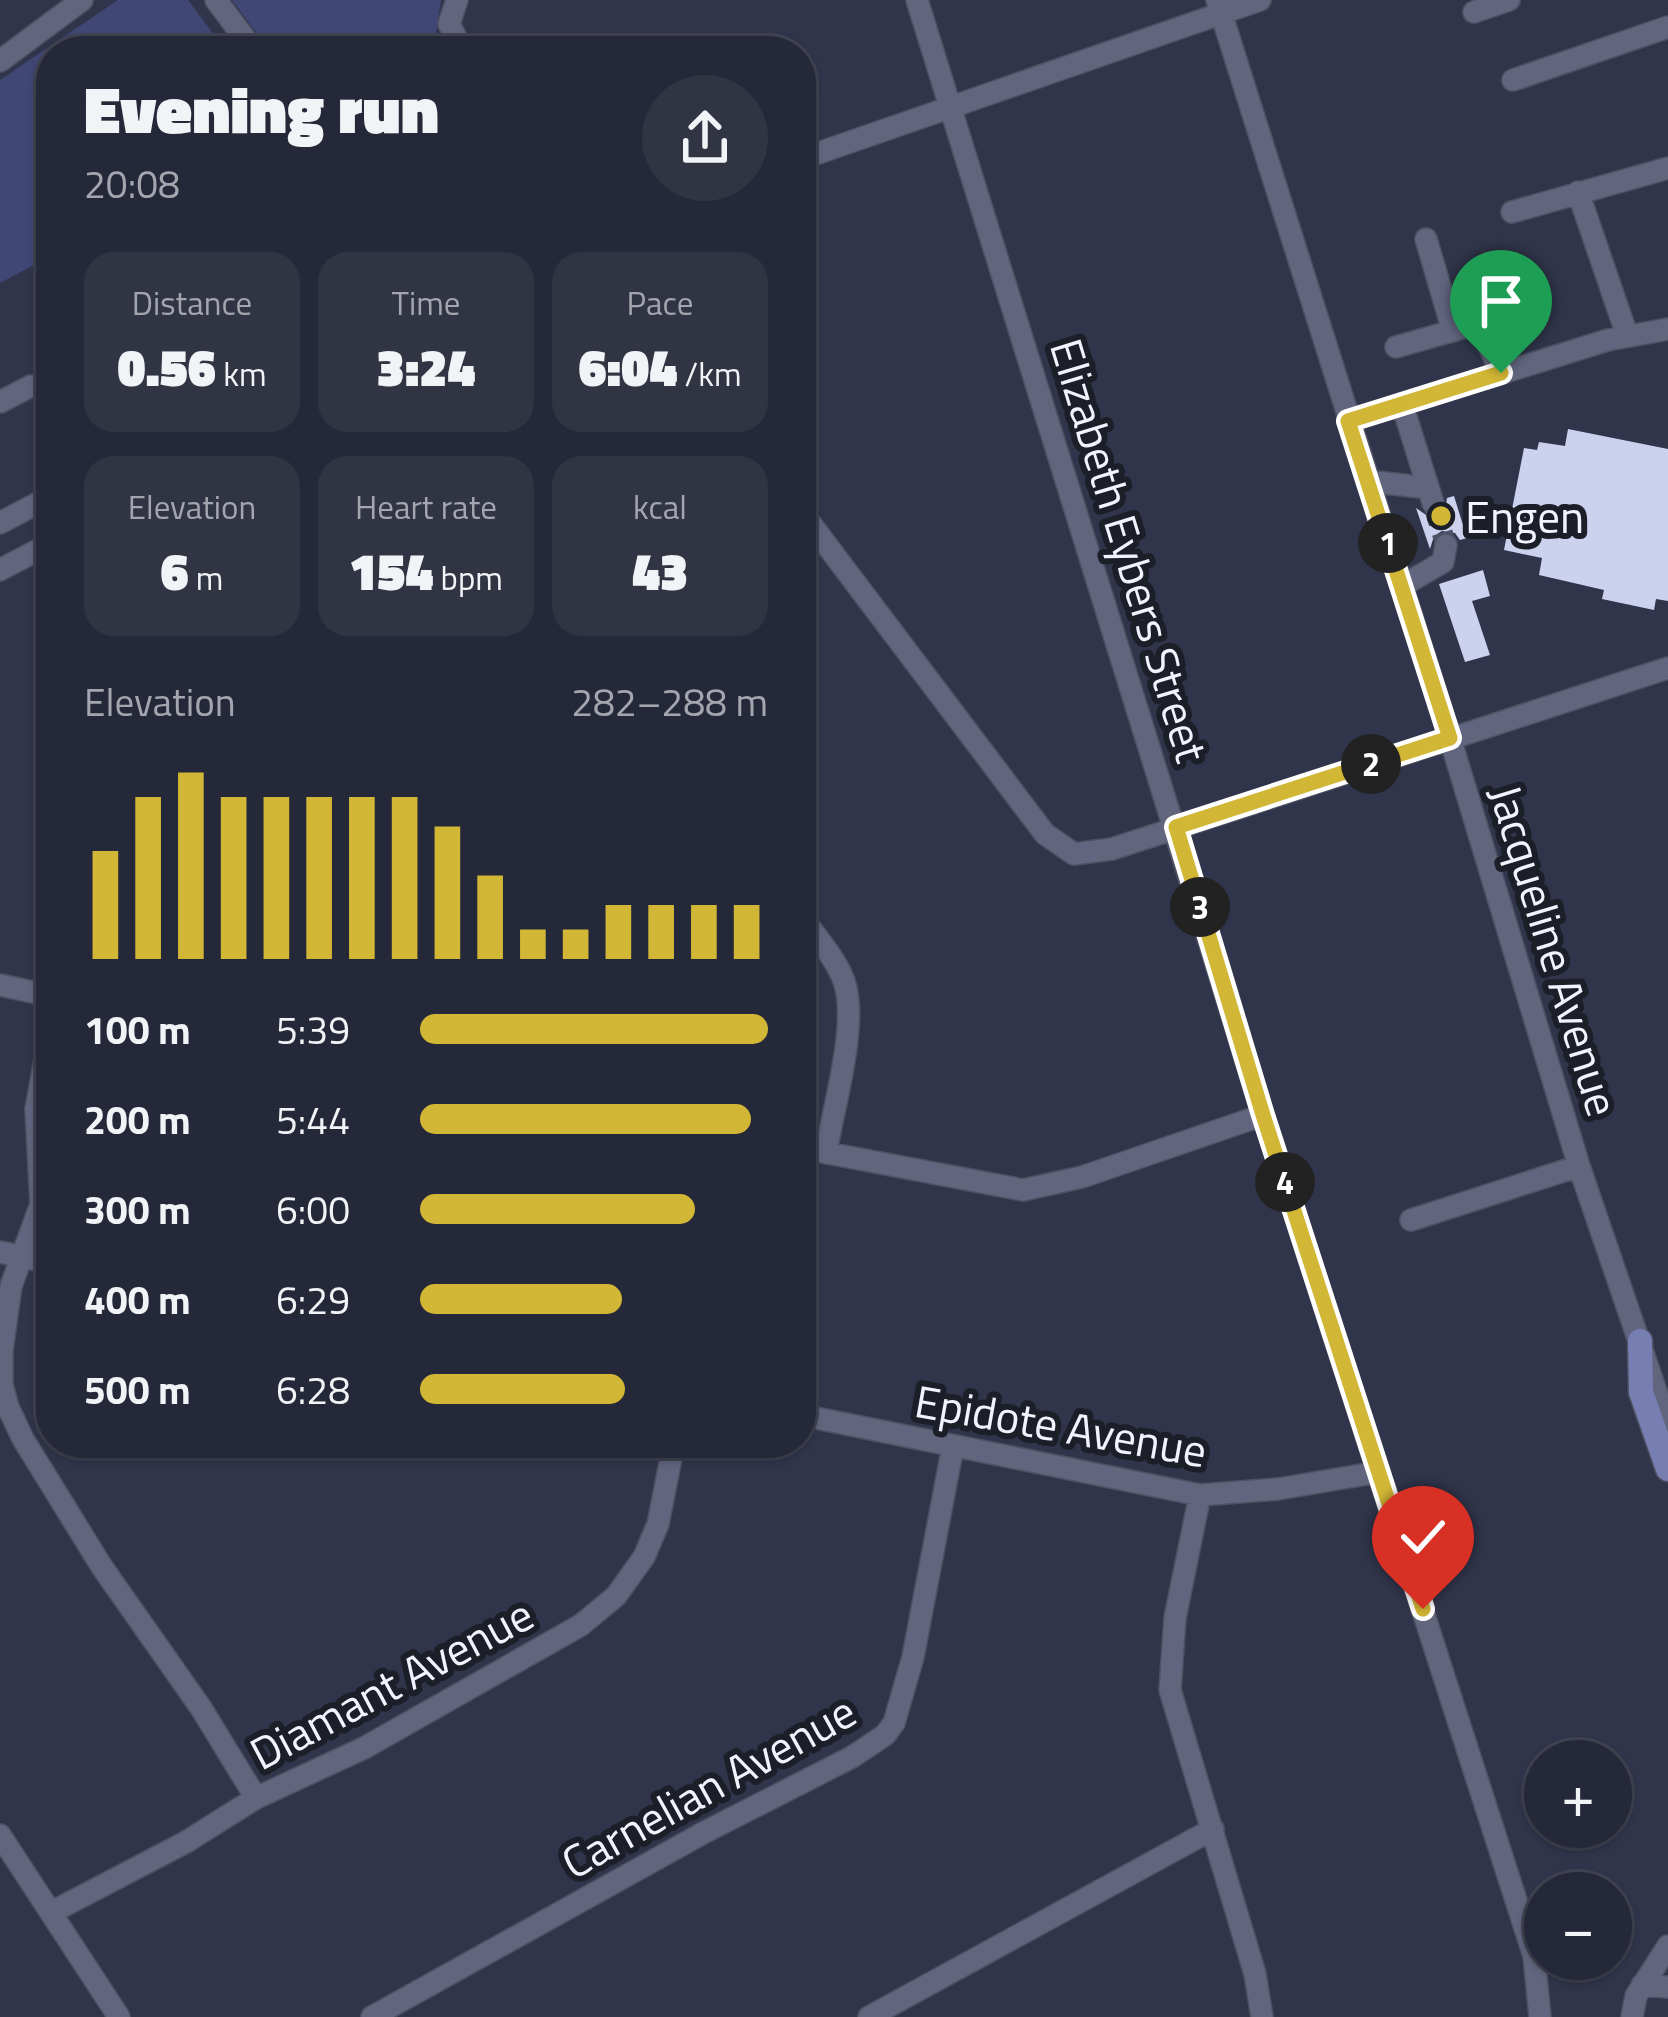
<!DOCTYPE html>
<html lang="en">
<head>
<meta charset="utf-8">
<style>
  body { margin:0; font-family:"Titillium Web",sans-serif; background:#313443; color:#f1f3f6; height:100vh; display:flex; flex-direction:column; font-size:45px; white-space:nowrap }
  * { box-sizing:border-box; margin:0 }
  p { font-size:39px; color:#a3a6ae }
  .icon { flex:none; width:66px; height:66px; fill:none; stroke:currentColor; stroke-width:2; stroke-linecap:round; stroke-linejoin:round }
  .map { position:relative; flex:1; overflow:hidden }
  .drawer { position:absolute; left:36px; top:36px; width:780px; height:1422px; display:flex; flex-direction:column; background:#252838; border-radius:48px; box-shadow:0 3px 9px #0004,0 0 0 3px #424453 }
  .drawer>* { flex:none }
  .buttons { position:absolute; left:1524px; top:1740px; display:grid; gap:24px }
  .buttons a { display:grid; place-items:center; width:108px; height:108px; border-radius:50%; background:#252838; box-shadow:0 3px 9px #0004,0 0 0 3px #424453; font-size:60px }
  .pin { position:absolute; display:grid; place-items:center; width:102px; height:102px; color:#fff; margin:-123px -51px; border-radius:50% 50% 50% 0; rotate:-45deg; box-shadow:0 0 12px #0007 }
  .pin .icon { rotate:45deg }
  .km { position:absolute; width:60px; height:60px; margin:-30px; border-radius:50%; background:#222; color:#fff; font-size:33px; line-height:60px; text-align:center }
  .round { display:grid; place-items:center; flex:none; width:126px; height:126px; border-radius:63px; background:#313443 }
  .summary { display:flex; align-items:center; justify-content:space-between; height:204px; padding:0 48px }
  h1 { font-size:66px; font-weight:800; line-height:90px }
  .figures { display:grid; grid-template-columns:repeat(3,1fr); gap:18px; height:204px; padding:12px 48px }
  .figures div { display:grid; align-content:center; border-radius:30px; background:#313443; text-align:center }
  .figures b { font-size:51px; font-weight:800 }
  .figures small { font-size:33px; font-weight:400 }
  .figures p { font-size:33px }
  .chart { height:336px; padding:24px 48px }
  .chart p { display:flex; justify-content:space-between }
  .chart svg { width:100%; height:216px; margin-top:12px; stroke:#d2b635; stroke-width:6 }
  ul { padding:0 48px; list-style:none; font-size:39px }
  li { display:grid; grid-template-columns:192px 144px 1fr; align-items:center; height:90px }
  li i { height:30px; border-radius:15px; background:#d2b635 }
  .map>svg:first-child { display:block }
  .green { fill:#404774 }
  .building { fill:#ccd2ee }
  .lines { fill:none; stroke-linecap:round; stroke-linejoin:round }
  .minor-tunnel { stroke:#4e5266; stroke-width:21; stroke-dasharray:21 10; stroke-linecap:butt }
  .minor-casing { stroke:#4d5162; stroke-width:24 }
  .major-casing { stroke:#4d5162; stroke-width:27 }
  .minor { stroke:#61657e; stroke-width:21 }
  .major { stroke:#767eb2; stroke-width:24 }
  .route-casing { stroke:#fff; stroke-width:24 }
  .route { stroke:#d2b635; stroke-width:15 }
  .poi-dot { fill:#d2b635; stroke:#1c1e28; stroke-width:4.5 }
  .labels { text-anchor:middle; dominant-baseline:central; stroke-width:12; stroke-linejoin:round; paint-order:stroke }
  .poi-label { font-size:45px; fill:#f2f4fd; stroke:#1c1e28; text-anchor:start }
  .street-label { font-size:45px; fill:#f2f4fd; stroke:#1c1e28 }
</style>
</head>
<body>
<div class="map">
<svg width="1668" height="2017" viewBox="0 0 1668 2017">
  <rect width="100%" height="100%" fill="#31354b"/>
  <path class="green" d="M118,0H188L226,51H51V256L0,283V80Z
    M232,0H441L435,39L442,51H270Z"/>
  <path class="building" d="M1568,429L1668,449V601L1656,599L1654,610L1602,599L1604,590L1539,575L1542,558L1504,550L1524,448L1537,450L1539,442L1565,446Z
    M1454,496L1467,538L1460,540L1455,533L1442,531L1434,536L1430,549L1416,508L1429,517L1436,518L1445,512L1447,498Z
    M1483,570L1490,596L1472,601L1490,655L1465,662L1439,584Z"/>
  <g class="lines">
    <path class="minor-tunnel" d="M1433,503L1446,545"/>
    <defs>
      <path id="minor" d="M216,0L254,51
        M457,0L449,24L463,51
        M917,0L1263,1115L1534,1956L1540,2017
        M1217,0L1450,738L1579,1166L1668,1426
        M1474,12L1509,0
        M0,61L82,0
        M1513,80L1668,27
        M801,159L1260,0
        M1578,192L1627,335
        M1512,212L1668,168
        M1426,239L1453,331
        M1479,323L1501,373
        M1396,347L1494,319
        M0,402L31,386H51
        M1402,404L1433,503
        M1348,421L1608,340L1668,329
        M1368,481L1428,488
        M801,511L1045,834L1074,854L1112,849L1668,668
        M0,523L51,496
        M0,570L51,543
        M1402,586L1443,562L1446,545
        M801,916C816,937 835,957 844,981C859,1024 833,1107 826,1153
        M0,985L51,996
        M51,1026L36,1109L41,1204L11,1286L2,1350V1385L8,1407L23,1439L102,1567L201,1708L256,1798
        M801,1148L1023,1190L1082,1177L1263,1115
        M1411,1220L1579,1166
        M0,1252L51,1263
        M801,1415L1200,1495L1278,1489L1379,1472
        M1200,1495L1175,1618L1170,1690L1255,1974L1262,2017
        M0,1835L119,2017
        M52,1912L186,1842L256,1798L364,1748L581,1625L616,1596L644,1557L658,1524L674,1443
        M1642,1985L1668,1987
        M372,2017L705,1832L852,1757L885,1735L894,1723L913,1657L953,1446
        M869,2017L1213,1829
        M1632,2017L1636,1996L1668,1946"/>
      <path id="major" d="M1640,1341L1641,1392L1668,1469"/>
    </defs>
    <use href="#minor" class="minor-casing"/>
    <use href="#major" class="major-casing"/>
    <use href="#minor" class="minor"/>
    <use href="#major" class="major"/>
  </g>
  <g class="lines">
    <defs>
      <path id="route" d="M1423,1609L1263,1115L1176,827L1450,738L1348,421L1501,373"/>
    </defs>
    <use href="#route" class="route-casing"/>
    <use href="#route" class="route"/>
  </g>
  <circle class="poi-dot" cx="1441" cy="516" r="12"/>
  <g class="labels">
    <g class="poi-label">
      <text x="1465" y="516">Engen</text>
    </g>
    <g class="street-label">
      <text transform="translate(1130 550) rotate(73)">Elizabeth Eybers Street</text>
      <text transform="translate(1555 950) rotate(73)">Jacqueline Avenue</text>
      <text transform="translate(1061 1425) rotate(10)">Epidote Avenue</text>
      <text transform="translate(391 1683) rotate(-28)">Diamant Avenue</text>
      <text transform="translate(708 1786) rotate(-29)">Carnelian Avenue</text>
    </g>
  </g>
</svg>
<div class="buttons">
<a>+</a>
<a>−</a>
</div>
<div class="pin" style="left:1501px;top:373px;background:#1e9e55"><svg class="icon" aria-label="arrive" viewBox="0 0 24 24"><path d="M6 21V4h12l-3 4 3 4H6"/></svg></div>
<div class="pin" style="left:1423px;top:1609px;background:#d93025"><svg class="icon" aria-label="check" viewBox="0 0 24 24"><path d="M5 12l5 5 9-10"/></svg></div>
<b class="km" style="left:1388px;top:543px">1</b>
<b class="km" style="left:1371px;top:764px">2</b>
<b class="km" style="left:1200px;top:907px">3</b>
<b class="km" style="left:1285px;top:1182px">4</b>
<section class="drawer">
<div class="summary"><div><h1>Evening run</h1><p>20:08</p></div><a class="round"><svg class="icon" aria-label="share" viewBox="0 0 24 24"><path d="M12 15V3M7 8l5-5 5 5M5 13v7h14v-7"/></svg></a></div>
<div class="figures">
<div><p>Distance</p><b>0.56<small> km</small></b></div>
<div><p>Time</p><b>3:24</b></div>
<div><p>Pace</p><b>6:04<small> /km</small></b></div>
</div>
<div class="figures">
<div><p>Elevation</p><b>6<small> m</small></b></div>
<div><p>Heart rate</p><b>154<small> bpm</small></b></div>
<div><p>kcal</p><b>43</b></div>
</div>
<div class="chart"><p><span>Elevation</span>282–288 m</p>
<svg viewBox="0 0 160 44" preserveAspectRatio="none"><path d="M5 44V22M15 44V11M25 44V6M35 44V11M45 44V11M55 44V11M65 44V11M75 44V11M85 44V17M95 44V27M105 44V38M115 44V38M125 44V33M135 44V33M145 44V33M155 44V33"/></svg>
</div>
<ul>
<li><b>100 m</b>5:39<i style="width:100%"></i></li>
<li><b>200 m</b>5:44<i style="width:95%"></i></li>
<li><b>300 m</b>6:00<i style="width:79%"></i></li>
<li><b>400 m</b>6:29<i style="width:58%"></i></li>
<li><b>500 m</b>6:28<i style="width:59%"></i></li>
</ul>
</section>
</div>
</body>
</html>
